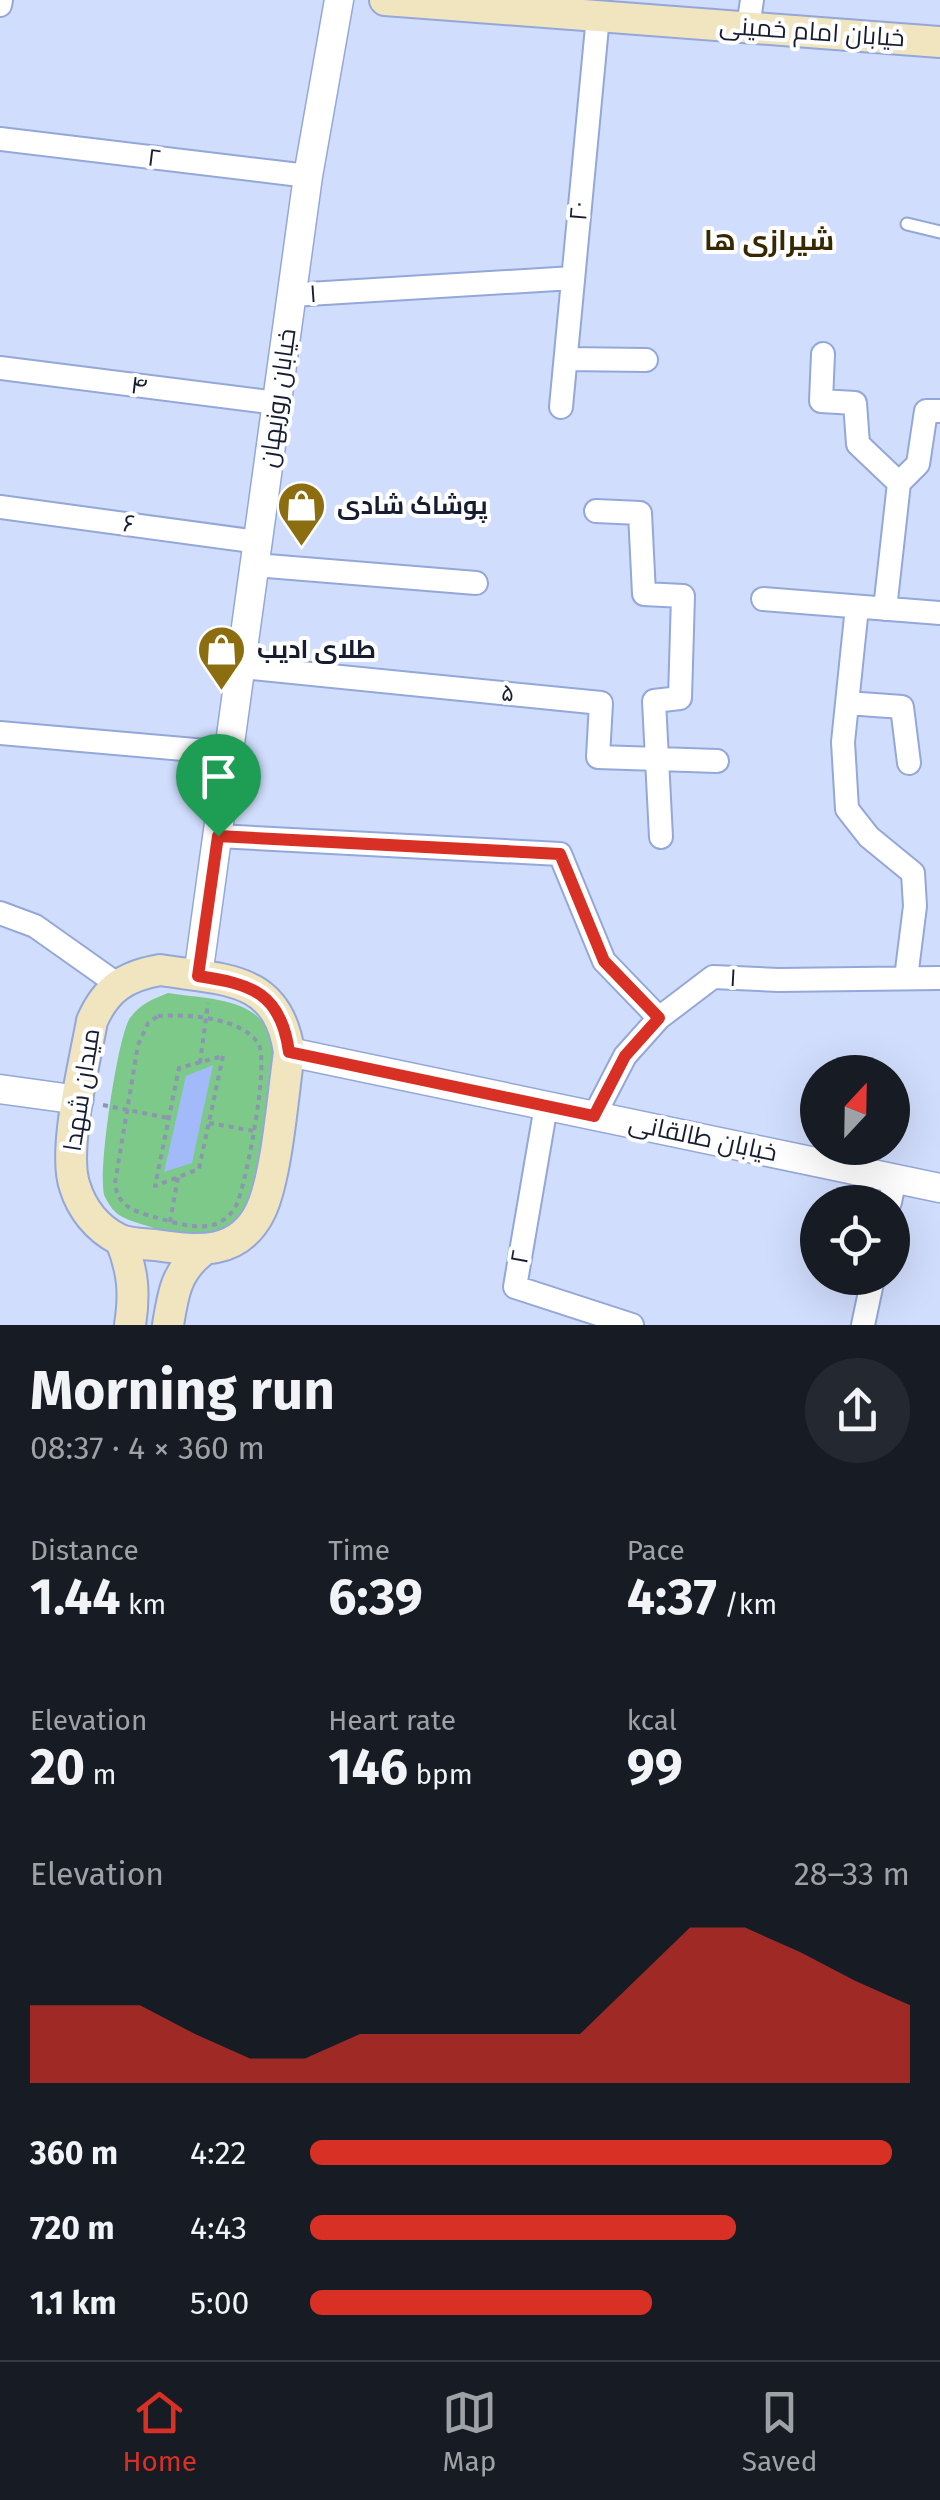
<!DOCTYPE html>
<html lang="en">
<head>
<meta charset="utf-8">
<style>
  body { margin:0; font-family:"Fira Sans",Cairo,sans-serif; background:#242831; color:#f1f3f6; height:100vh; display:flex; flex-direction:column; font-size:38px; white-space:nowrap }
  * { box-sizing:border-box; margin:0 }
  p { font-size:32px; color:#9ea1a6 }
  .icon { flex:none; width:55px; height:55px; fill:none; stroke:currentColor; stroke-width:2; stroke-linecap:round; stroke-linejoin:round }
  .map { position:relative; height:1325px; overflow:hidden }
  .drawer { display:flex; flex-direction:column; background:#171b24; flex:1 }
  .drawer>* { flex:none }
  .needle { width:65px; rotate:22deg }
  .buttons { position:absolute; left:800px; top:1055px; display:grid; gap:20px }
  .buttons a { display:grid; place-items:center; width:110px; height:110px; border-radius:50%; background:#171b24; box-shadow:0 10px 40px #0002; font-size:50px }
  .pin { position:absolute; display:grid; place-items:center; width:85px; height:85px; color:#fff; margin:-102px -42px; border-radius:50% 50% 50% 0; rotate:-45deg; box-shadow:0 0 10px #0007 }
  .pin .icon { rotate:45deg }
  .round { display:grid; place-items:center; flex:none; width:105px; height:105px; border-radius:52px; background:#242831 }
  .head { display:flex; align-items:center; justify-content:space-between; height:170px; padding:0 30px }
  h1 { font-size:55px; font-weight:700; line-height:75px }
  .stats { display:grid; grid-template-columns:repeat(3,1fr); gap:15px; height:170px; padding:10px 30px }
  .stats div { display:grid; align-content:center }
  .stats b { font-size:50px; font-weight:700 }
  .stats small { font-size:28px; font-weight:400 }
  .stats p { font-size:28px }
  .chart { height:280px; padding:20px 30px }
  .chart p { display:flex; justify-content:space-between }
  .chart svg { width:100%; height:180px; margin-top:10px; fill:#d93025; opacity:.7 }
  ul { padding:0 30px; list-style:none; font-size:32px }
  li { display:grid; grid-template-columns:160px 120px 1fr; align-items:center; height:75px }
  li i { height:25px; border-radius:12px; background:#d93025 }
  .tab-bar { display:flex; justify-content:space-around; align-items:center; height:140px; border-top:2px solid #363941; background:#171b24; font-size:28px; color:#9ea1a6 }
  .tab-bar a { display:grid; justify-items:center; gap:5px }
  .tab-bar .current { color:#d93025 }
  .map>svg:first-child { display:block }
  .green { fill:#7cc989 }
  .water { fill:#a2bafa }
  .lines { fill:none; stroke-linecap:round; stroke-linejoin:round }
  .service-casing { stroke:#94a7d9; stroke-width:15 }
  .minor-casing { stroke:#94a7d9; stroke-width:26 }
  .tertiary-casing { stroke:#94a7d9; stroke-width:31 }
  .secondary-casing { stroke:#94a7d9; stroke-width:34 }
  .path { stroke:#8c96b0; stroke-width:4; stroke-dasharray:5 5; stroke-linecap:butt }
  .service { stroke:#fff; stroke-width:11 }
  .minor { stroke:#fff; stroke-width:22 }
  .tertiary { stroke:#fff; stroke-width:28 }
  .secondary { stroke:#f1e5c0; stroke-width:30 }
  .route-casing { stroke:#fff; stroke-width:20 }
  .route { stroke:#d93025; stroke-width:12 }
  .labels { text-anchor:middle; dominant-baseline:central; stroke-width:8; stroke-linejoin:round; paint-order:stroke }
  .street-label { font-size:25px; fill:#171d30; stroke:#fefefe }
  .poi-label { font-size:25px; font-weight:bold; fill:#171d30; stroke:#fefefe; text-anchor:start }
  .neighbourhood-label { font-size:28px; font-weight:bold; fill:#362800; stroke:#fefefe }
</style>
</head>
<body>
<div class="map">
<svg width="940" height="1325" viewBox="0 0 940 1325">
  <rect width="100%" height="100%" fill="#d0ddfc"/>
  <path class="green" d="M168,993C197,998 240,997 261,1020C270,1031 274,1041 275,1055C276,1078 254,1192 243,1211C234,1226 223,1234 207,1236C191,1239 132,1224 119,1215C113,1211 108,1203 105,1197C96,1180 118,1034 130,1018C140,1004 153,999 168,993Z"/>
  <path class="water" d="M213,1065L192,1163L164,1172L186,1076Z"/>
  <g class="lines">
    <defs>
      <path id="service" d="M907,224L940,232"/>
      <path id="minor" d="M0,5L1,0
        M748,27L752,0
        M0,139L308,176
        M292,295L573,278
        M823,354L821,401L855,403L858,444L899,483L885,609
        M566,359L646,360
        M0,368L277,403
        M561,407L598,16
        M899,483L918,464L926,411H940
        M0,507L258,542
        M596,511L640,513L644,594L683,596L680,698L654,701L661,837
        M255,565L476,583
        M763,599L940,613
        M857,607L843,742L847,809L869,837L913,873L915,906L906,978
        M241,667L601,703L598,757L717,761
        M847,703L902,707L909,763
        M0,733L229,753
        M218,836L560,854L604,961L659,1018
        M0,913L35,926L117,984
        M546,1106L515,1287L632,1325
        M594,1116L625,1056L659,1018L713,977L778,980L940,978
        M890,1202L895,1178
        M863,1325L873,1278"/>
      <path id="tertiary" d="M198,976L308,176L339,0
        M289,1052L940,1188
        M0,1089L79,1100"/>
      <path id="secondary" d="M385,0L940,42
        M160,970C223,980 278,975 289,1052C283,1094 277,1175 261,1210C239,1257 197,1251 155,1245C143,1244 128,1244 118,1239C97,1228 82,1209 75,1187C62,1152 85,1061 92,1021C106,989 125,976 160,970Z
        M121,1241C133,1271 135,1293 130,1325
        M168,1325C173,1294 176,1272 201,1252"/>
    </defs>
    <use href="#service" class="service-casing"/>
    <use href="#minor" class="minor-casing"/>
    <use href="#tertiary" class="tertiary-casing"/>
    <use href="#secondary" class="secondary-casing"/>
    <path class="path" d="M158,1016C187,1014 240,1017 258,1043C270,1061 247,1177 238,1201C235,1210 227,1219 218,1223C199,1232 170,1221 151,1216C132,1211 117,1204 115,1183L138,1045L148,1023Z
      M223,1056L199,1169L155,1186L179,1068Z
      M200,1063L208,1003
      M103,1105L168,1118
      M209,1123L254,1131
      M170,1222L178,1177"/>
    <use href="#service" class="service"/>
    <use href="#minor" class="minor"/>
    <use href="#tertiary" class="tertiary"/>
    <use href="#secondary" class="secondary"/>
  </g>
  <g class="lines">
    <defs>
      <path id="route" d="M218,836L560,854L604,961L659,1018L625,1056L594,1116L289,1052C281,993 252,984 198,976Z"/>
    </defs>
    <use href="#route" class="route-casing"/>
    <use href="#route" class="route"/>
  </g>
  <defs>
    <symbol id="shop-pin" viewBox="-11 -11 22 30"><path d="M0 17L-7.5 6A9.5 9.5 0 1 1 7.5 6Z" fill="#8c6e10" stroke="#fefefe"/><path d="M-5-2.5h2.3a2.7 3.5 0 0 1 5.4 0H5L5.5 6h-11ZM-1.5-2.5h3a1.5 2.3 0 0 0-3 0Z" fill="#fff"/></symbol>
  </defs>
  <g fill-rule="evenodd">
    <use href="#shop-pin" x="274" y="478" width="55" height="75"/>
    <use href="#shop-pin" x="194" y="622" width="55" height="75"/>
  </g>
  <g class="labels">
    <g class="street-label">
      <text transform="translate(812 32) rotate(4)">خیابان امام خمینی</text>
      <text transform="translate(154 158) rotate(7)">۲</text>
      <text transform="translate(579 211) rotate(-85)">۲۰</text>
      <text transform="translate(313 294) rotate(-4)">۱</text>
      <text transform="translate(139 386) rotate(7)">۴</text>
      <text transform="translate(278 398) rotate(-82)">خیابان روزبهان</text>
      <text transform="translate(129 524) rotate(8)">۶</text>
      <text transform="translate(508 693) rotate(6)">۵</text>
      <text transform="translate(733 978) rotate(3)">۱</text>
      <text transform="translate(82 1090) rotate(-81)">میدان شهدا</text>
      <text transform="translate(703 1138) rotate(12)">خیابان طالقانی</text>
      <text transform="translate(520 1257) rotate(-80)">۲</text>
    </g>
    <g class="poi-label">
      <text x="337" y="506">پوشاک شادی</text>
      <text x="257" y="650">طلای ادیب</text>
    </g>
    <g class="neighbourhood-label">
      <text x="769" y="240">شیرازی ها</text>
    </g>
  </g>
</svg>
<div class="buttons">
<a><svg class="needle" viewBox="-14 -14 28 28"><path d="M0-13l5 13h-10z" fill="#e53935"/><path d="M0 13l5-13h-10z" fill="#9ea1a6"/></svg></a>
<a><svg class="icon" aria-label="locate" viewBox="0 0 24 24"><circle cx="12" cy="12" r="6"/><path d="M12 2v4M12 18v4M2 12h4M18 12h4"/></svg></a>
</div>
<div class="pin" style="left:218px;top:836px;background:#1e9e55"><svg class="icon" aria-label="arrive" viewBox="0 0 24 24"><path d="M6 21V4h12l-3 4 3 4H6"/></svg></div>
</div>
<section class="drawer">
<div class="head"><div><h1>Morning run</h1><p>08:37 · 4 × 360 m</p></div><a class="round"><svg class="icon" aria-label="share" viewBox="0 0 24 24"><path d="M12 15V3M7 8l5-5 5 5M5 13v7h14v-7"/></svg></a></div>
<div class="stats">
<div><p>Distance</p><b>1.44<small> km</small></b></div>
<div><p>Time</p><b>6:39</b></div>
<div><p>Pace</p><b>4:37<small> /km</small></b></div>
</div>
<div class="stats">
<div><p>Elevation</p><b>20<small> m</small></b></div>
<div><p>Heart rate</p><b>146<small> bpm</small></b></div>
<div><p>kcal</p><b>99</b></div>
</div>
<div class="chart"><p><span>Elevation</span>28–33 m</p>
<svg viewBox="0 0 160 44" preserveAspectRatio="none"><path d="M0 44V25L10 25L20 25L30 32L40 38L50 38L60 32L70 32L80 32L90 32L100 32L110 19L120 6L130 6L140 12L150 19L160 25V44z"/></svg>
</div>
<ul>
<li><b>360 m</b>4:22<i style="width:97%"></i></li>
<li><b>720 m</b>4:43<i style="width:71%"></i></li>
<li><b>1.1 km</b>5:00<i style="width:57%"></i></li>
</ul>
</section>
<nav class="tab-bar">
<a class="current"><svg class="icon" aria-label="home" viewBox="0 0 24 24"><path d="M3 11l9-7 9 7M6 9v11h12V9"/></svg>Home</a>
<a><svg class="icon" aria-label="map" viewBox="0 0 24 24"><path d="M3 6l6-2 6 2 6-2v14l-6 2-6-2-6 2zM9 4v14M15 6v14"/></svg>Map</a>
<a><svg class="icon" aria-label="saved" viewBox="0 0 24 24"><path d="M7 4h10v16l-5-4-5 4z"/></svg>Saved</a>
</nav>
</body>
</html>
